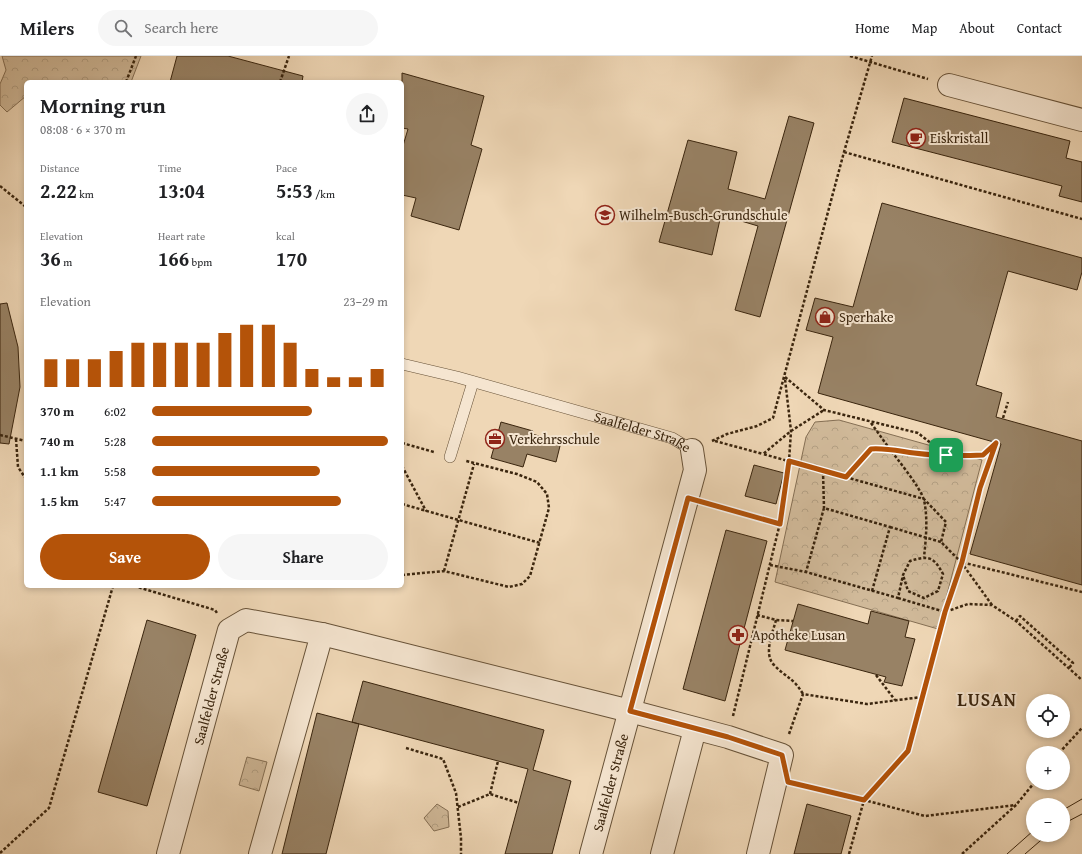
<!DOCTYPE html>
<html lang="en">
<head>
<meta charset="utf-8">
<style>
  body { margin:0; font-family:"Gentium Book Plus",serif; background:#f6f6f6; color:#202124; height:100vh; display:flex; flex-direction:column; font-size:15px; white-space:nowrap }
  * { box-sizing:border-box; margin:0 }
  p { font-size:13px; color:#757577 }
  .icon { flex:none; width:22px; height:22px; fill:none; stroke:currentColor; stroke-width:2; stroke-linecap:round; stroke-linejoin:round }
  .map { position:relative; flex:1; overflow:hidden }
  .sheet { position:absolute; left:24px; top:24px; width:380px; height:508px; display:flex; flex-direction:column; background:#fff; border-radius:6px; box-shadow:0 2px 6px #0003 }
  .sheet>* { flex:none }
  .buttons { position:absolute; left:1026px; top:638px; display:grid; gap:8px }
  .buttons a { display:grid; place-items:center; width:44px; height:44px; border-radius:50%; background:#fff; box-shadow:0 2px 6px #0003; font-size:20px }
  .pin { position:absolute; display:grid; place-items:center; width:34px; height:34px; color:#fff; margin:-17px; border-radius:8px; box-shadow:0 2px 6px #0006 }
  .round { display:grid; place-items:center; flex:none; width:42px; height:42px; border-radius:21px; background:#f6f6f6 }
  .overview { display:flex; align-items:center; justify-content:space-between; height:68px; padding:0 16px }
  h1 { font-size:22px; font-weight:600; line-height:30px }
  .metrics { display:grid; grid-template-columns:repeat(3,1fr); gap:6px; height:68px; padding:4px 16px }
  .metrics div { display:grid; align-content:center }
  .metrics b { font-size:20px; font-weight:600 }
  .metrics small { font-size:11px; font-weight:400 }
  .metrics p { font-size:11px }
  .chart { height:112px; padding:8px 16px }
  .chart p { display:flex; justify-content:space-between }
  .chart svg { width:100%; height:72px; margin-top:4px; stroke:#b45309; stroke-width:6 }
  .primary-button { display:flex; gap:8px; margin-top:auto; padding:8px 16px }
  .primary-button a { flex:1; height:46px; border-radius:24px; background:#b45309; color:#fff; font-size:16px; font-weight:600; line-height:46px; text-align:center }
  .primary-button a+a { background:#f6f6f6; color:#202124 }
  ul { padding:0 16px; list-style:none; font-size:13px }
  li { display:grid; grid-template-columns:64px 48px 1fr; align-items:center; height:30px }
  li i { height:10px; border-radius:5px; background:#b45309 }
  header { display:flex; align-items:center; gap:24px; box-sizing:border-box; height:56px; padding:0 20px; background:#fff; border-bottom:1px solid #e0e0e0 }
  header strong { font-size:19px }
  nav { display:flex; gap:22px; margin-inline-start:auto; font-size:14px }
  .search { width:280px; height:36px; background:#f6f6f6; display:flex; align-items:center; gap:10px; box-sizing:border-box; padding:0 14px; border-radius:22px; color:#757577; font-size:15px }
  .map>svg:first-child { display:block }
  .park { fill:url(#park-crowns); stroke:#856f54 }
  .building { fill:#988265; stroke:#3a250e }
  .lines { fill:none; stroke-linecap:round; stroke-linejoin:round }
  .service-casing { stroke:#675238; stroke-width:12 }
  .minor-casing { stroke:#675238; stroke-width:24 }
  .path { stroke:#3a250e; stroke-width:2.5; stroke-dasharray:3 2; stroke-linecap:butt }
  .service { stroke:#f5e5d0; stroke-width:11 }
  .minor { stroke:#f5e5d0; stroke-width:22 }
  .tram { stroke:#3a250e; stroke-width:1 }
  .route-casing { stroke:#fff; stroke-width:8 }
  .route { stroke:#b45309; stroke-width:5 }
  .labels { text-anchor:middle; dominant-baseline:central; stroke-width:4; stroke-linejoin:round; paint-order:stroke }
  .poi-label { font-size:14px; fill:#3a250e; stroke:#f5e5d0; text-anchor:start }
  .street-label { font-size:14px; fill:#3a250e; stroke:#f5e5d0 }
  .district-label { font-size:18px; font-weight:bold; letter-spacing:1px; fill:#3a250e; stroke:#f5e5d0 }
</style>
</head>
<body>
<header>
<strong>Milers</strong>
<div class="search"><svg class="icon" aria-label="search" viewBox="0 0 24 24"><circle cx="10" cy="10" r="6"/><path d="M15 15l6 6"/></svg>Search here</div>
<nav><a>Home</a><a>Map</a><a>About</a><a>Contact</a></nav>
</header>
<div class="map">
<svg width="1082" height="798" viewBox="0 0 1082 798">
  <defs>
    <pattern id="park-crowns" width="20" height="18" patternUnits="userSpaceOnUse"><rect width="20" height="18" fill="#d0b999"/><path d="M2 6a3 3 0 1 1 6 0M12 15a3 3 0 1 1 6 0" fill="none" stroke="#b39f83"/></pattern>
  </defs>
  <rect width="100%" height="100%" fill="#efd7b6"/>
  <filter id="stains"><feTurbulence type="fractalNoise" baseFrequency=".005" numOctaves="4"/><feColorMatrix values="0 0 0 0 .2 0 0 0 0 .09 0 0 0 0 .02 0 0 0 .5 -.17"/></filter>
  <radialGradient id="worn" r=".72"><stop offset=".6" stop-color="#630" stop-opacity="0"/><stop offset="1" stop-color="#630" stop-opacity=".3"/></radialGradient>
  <path class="park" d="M2,0H141L131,26H26V40L7,56L0,49V28L6,14Z
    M839,364L982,404L938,573L775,526L806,381L815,366Z
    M247,701L267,706L259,735L239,729Z
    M437,748L448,755L449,771L434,775L424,762Z"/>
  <path class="building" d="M177,0H228L303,20L302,26H170Z
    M402,17L484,40L471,89L482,93L459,174L411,160L416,142L402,139V93L408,73L402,72Z
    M904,42L1070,85L1066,102L1082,106V146L1059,140L1062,130L892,86Z
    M789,60L814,67L760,261L735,254L758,170L721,159L712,199L659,186L688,84L737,96L728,133L765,143Z
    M882,147L1082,202V216L1077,234L1008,215L976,329L1002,337L996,361L1082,385V529L970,498L1001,388L818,337L833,281L806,274L815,242L853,251Z
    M7,247L18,291L20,331L9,388L0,387V248Z
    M501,366L533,375L532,378L561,386L556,406L527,398L523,411L491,402Z
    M754,409L784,417L776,448L745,440Z
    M726,474L767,485L725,645L683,633Z
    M798,548L868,568L871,555L909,565L905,581L915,583L902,630L884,626L886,621L785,594Z
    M147,564L196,579L147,750L98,736Z
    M363,625L544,674L533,714L571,725L552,798H505L528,713L352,666Z
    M317,657L359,668L326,798H282Z
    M807,748L851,760L841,798H794Z"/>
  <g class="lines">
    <defs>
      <g id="service">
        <path id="s1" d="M402,308L457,321L672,382L692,394"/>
        <path d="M450,401L473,326"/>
      </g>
      <g id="minor">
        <path d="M949,29L1082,64"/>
        <path id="s2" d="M168,798L229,574L246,564L322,578L630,655L728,681L782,699L758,798"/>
        <path d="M260,798L322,578"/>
        <path id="s3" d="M591,798L695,414L692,394"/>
        <path d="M662,798L695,673"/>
      </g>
    </defs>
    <use href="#service" class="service-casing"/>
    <use href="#minor" class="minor-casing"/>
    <path class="path" d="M850,0L928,23
      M95,26H99
      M126,26L136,0
      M280,26L289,0
      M844,96L1082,163
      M0,130L26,151
      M785,321L824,354L918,377L946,399L960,400L983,399L996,387
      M1003,362L1008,346
      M871,367L889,392L915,397L946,399
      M0,379L26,385
      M16,383L18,411L26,423
      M712,385L727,378L757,370L773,362L844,96L872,0
      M715,385L763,398
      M402,387L434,396
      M402,410L426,455
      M823,415L824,452
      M846,421L871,393L889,392C898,404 920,431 924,444C928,462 926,483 924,501
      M402,448L540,487
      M710,448L780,467
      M890,471L941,486
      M962,505L980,432L995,387
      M770,509L806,516
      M444,515L474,408
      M402,519L444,515L509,531L522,528L530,520L549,452L547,438L537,426L517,418L466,405
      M134,530L215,554L217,557
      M872,535L890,471L824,452L806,516L898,542L903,519L910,505C929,499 934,501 943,518L938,535L924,542L908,535L903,519
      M898,542L945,556L968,548L992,549L1016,565L1082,624
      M992,549L961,506L1082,536
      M757,559L776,564L793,565
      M776,564C773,576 763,598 774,609C785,621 793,621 803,638
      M1016,565L1020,560L1073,607L1069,612
      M876,619L895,644
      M733,660L780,467L789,405L791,375L785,323
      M789,678L803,638L867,648L922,641
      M406,692L443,703L456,737L461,782V798
      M1059,697L1082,672
      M797,728L864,744L908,695L945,556L961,506L941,486L946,466L924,443L763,398L791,375L824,354
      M490,738L498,705
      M458,751L490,738L519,747
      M0,797L49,752L113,530
      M849,798L864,744L925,760L1016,749
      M962,798L1016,749L1034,727"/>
    <use href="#service" class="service"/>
    <use href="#minor" class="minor"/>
    <path class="tram" d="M1063,754L1082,743
      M1063,768L1082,758
      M1007,798L1033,775
      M1025,798L1047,779"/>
  </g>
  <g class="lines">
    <defs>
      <path id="route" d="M996,387L980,432L962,506L945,556L908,695L864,744L788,726L782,699L728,681L630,655L688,442L780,468L789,405L846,421L871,393C886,392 899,395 914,397C937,400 961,400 983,399Z"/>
    </defs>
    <use href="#route" class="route-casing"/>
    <use href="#route" class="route"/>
  </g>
  <defs>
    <symbol id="cafe-ring" viewBox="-11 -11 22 22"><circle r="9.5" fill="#f5e5d0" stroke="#8f2418" stroke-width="1.5"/><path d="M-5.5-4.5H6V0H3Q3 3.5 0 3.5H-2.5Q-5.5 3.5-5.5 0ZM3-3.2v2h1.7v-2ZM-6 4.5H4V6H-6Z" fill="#8f2418"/></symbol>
    <symbol id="school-ring" viewBox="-11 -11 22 22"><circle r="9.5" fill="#f5e5d0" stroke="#8f2418" stroke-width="1.5"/><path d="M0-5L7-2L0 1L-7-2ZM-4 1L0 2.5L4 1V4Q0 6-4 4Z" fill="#8f2418"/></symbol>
    <symbol id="shop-ring" viewBox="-11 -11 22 22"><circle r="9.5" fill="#f5e5d0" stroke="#8f2418" stroke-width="1.5"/><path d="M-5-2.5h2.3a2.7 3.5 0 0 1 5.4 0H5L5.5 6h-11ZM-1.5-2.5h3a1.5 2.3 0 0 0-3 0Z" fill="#8f2418"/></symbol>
    <symbol id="office-ring" viewBox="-11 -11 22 22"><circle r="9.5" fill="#f5e5d0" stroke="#8f2418" stroke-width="1.5"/><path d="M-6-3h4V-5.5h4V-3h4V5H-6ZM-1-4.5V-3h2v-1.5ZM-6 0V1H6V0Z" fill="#8f2418"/></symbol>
    <symbol id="pharmacy-ring" viewBox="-11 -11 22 22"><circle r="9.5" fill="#f5e5d0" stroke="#8f2418" stroke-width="1.5"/><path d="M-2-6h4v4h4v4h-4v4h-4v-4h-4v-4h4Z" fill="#8f2418"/></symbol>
  </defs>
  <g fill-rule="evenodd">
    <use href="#cafe-ring" x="905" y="71" width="22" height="22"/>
    <use href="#school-ring" x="594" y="148" width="22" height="22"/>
    <use href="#shop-ring" x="814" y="250" width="22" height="22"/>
    <use href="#office-ring" x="484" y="372" width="22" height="22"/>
    <use href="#pharmacy-ring" x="727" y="568" width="22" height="22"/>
  </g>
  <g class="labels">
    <g class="poi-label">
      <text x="930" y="82">Eiskristall</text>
      <text x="619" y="159">Wilhelm-Busch-Grundschule</text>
      <text x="839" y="261">Sperhake</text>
      <text x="509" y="383">Verkehrsschule</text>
      <text x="752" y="579">Apotheke Lusan</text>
    </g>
    <g class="street-label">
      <text stroke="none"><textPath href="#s1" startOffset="250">Saalfelder Straße</textPath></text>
      <text stroke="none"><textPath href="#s2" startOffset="164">Saalfelder Straße</textPath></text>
      <text stroke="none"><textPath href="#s3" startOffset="74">Saalfelder Straße</textPath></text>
    </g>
    <g class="district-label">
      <text x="987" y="643">LUSAN</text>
    </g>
  </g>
  <rect width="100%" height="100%" filter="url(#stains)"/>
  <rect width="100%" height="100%" fill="url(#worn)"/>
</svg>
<div class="buttons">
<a><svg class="icon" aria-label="locate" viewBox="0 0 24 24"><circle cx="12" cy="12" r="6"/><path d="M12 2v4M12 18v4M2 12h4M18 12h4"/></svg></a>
<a>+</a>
<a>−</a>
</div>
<div class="pin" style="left:946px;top:399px;background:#1e9e55"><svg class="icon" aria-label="arrive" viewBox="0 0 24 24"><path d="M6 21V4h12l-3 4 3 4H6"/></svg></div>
<section class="sheet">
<div class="overview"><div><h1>Morning run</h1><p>08:08 · 6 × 370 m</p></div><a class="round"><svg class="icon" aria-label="share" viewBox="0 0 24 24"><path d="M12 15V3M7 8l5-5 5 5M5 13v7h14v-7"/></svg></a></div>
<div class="metrics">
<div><p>Distance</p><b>2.22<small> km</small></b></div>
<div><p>Time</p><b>13:04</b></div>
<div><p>Pace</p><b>5:53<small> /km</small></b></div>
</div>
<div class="metrics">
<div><p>Elevation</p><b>36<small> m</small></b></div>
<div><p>Heart rate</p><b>166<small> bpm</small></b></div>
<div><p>kcal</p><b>170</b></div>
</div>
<div class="chart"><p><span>Elevation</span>23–29 m</p>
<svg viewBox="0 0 160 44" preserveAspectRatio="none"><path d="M5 44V27M15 44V27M25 44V27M35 44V22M45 44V17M55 44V17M65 44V17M75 44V17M85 44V11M95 44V6M105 44V6M115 44V17M125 44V33M135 44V38M145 44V38M155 44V33"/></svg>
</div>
<ul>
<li><b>370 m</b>6:02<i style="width:68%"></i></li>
<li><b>740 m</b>5:28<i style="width:100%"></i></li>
<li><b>1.1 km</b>5:58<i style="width:71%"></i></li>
<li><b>1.5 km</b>5:47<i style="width:80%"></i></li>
</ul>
<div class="primary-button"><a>Save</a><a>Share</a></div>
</section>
</div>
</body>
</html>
